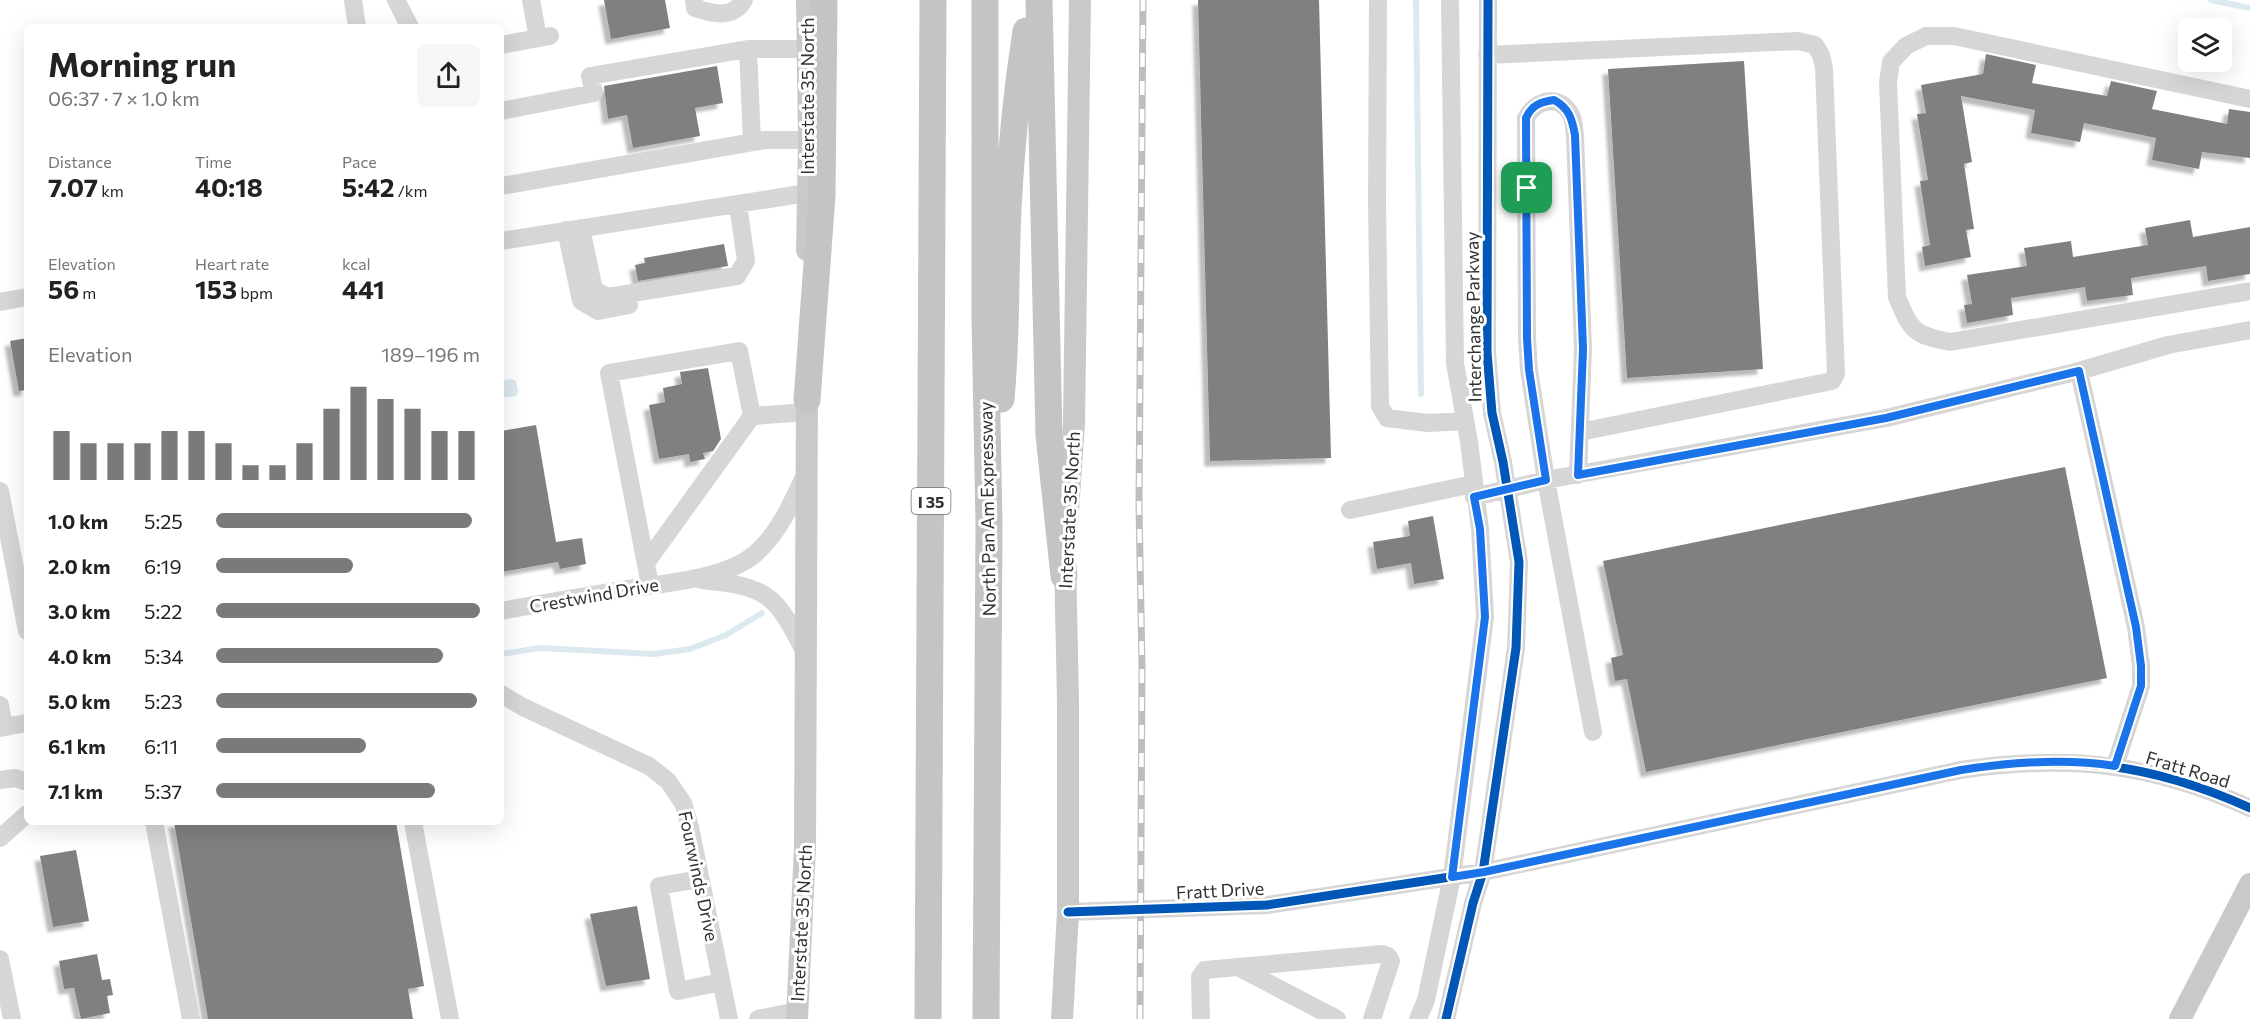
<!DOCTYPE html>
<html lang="en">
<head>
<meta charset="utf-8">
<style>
  body { margin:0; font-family:Commissioner,sans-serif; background:#f6f6f6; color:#222; height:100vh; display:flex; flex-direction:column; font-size:22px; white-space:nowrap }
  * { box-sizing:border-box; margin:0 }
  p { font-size:20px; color:#767676 }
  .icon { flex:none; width:33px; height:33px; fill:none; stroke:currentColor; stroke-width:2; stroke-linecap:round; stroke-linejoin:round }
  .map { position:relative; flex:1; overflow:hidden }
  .details { position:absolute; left:24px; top:24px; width:480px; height:801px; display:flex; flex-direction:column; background:#fff; border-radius:9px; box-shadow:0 6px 24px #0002 }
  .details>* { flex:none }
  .tools { position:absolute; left:2178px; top:18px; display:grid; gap:12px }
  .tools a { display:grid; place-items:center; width:54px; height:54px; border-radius:9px; background:#fff; box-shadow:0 6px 24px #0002; font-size:30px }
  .pin { position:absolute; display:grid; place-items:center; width:51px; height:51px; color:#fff; margin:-26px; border-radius:12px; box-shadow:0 3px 9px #0006 }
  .round { display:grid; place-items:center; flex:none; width:63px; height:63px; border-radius:9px; background:#f6f6f6 }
  .head { display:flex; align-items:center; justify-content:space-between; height:102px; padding:0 24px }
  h1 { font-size:33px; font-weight:700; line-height:45px }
  .metrics { display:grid; grid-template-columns:repeat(3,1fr); gap:9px; height:102px; padding:6px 24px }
  .metrics div { display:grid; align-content:center }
  .metrics b { font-size:26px; font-weight:700 }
  .metrics small { font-size:16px; font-weight:400 }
  .metrics p { font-size:16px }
  .chart { height:168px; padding:12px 24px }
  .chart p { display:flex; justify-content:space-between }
  .chart svg { width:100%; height:108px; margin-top:6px; stroke:#7a7a7a; stroke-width:6 }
  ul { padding:0 24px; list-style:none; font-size:20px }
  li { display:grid; grid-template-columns:96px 72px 1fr; align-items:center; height:45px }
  li i { height:15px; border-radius:8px; background:#7a7a7a }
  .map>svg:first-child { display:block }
  .water { fill:#dceaf0 }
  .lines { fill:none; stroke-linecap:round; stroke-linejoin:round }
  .stream { stroke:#dceaf0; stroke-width:6 }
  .building { fill:#808080; filter:url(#shadow) }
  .minor { stroke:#d6d6d6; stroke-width:18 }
  .major { stroke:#c9c9c9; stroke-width:22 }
  .highway { stroke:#c4c4c4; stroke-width:27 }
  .rail-casing { stroke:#bebebe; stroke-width:7 }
  .rail { stroke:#fff; stroke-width:4.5; stroke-dasharray:14; stroke-linecap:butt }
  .cycleway-casing { stroke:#fff; stroke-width:13 }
  .cycleway { stroke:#0057b8; stroke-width:9 }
  .route-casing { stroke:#fff; stroke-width:12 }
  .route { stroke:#1a73e8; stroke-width:8 }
  .labels { text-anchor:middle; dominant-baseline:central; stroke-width:6; stroke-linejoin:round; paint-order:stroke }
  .shield { fill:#fff; stroke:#707070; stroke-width:1.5 }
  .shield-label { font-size:16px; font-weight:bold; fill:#323232 }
  .street-label { font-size:18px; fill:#323232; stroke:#fff }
</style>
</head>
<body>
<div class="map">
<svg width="2250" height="1019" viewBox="0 0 2250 1019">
  <defs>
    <filter id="shadow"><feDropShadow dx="-5.5" dy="5.5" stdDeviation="1.5" flood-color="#0004"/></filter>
  </defs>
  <rect width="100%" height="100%" fill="#fff"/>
  <path class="water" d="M512,379L516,381L518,392L516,396L501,398V381Z"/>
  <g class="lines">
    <path class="stream" d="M1416,0L1421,394
      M2211,0L2250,8
      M501,654L540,648L654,654L690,649L726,635L762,613"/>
  </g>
  <path class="building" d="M604,0H665L670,28L611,39Z
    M1198,0H1319L1331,458L1210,461Z
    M1986,54L2036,65L2032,83L2107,96L2111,81L2157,91L2152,109L2227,124L2229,109L2250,112V158L2202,152L2199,169L2152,160L2156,138L2084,123L2080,142L2031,133L2035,110L1961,96L1972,162L1964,164L1974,229L1966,230L1971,257L1925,266L1922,247L1930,245L1920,181L1928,180L1917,114L1926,113L1921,85L1983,74Z
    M1744,61L1763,369L1627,378L1608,69Z
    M717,66L723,103L695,108L700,136L633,148L627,115L608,119L604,86Z
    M2190,220L2193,237L2250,227V274L2208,281L2206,266L2131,278L2133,295L2087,301L2085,287L2011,298L2013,315L1967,323L1964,305L1972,304L1967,275L2027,266L2024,248L2071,241L2073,257L2148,245L2145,228Z
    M724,244L728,266L638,281L635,265L645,263L644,258Z
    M27,338V390L19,391L10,341Z
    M708,368L721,439L713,451L703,453L705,459L690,462L689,454L659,459L649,405L665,402L663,388L682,384L680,372Z
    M536,425L556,542L582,538L586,564L560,569L558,562L501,572V431Z
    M2065,467L2107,678L1646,772L1627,679L1615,681L1611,658L1623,655L1603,561Z
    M1433,516L1444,579L1414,584L1411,563L1377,569L1373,542L1410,536L1408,521Z
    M174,822H396L424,986L408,989L413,1019H208Z
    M76,850L89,921L53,927L40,856Z
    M637,906L650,979L606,986L590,914Z
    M97,954L102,980L110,979L113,995L107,996L110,1013L81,1019L74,988L64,989L59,961Z"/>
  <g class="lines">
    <path class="minor" d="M353,0L357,27
      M396,0L410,27
      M531,0L538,38
      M694,0L695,8C713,14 733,19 744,0
      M1378,0L1377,204L1380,406L1387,418L1428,423L1465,421
      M501,45L550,36
      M748,49L752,142
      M1487,55L1798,41L1815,45L1821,55L1824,68L1836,374L1832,381L1580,432
      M2250,99L1954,36H1926L1906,46L1891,62L1888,82L1897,297C1911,331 1914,335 1950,342L2250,291
      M501,111L594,93L590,76L748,49H807
      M501,186L764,140H809
      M581,228L594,290L608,297L737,276L746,261L738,204
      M566,230L581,301L598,311L629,305
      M501,241L807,193
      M0,302L27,297
      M2079,371L2136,627L2141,666V686L2115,766
      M1578,475L1583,349L1575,135C1574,129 1574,120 1571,115C1560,93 1535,100 1526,118L1527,338L1529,370L1546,480L1593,732
      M0,491L27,631
      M1474,497L1546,480L1886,418L2079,371L2168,345L2250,330
      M1350,510L1473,484
      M646,563L752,416
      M701,580C767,586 776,594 805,653
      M650,585L609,373L739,351L752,416L807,412
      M501,611C543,603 586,596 628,589C666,583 725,579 755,554C780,532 792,502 806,473
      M501,694L523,707L649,766L668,781L683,803L690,827L729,1019
      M0,705L4,727
      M0,728L27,723
      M0,780L15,778L27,782
      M154,822L191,1019
      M413,822L450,1019
      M0,838L27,814
      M700,879L659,886L678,991L721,982
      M1068,912L1267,905L1483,872L1961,770C2068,754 2151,763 2250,808
      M0,959L12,1019
      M1238,967L1337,1019
      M758,1019L797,1011
      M1201,1019L1200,977L1205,970L1382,954L1388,956L1391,961L1372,1019
      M1418,1019L1426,1000L1452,877L1485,617L1480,529L1469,442L1455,363L1450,0
      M1446,1019L1473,903L1483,872L1516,648L1519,562L1503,462L1492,413L1487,352L1488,0"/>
    <path class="major" d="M807,250L809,140L807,0
      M1067,526L1074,423L1080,0
      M797,1019L805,847L807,385
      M1062,1019L1068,912V702L1065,559
      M2180,1019L2250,884"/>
    <path class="highway" d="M985,0V318L989,523L986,1019
      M1039,0L1049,435L1064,576
      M1001,399C1007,336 1005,272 1008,208C1011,149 1017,89 1026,31
      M807,400L822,195L824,0
      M928,1019L933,0"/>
    <defs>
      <path id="rail" d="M1140,1019L1142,666L1139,506L1143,0"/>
    </defs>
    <use href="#rail" class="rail-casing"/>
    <use href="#rail" class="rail"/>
    <defs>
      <path id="cycleway" d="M1068,912L1267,905L1483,872L1961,770C2068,754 2151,763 2250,808
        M1446,1019L1473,903L1483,872L1516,648L1519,562L1503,462L1492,413L1487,352L1488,0"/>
    </defs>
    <use href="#cycleway" class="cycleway-casing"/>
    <use href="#cycleway" class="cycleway"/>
  </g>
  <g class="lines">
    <defs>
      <path id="route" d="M1554,100C1569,108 1572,119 1575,135L1583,349L1578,475L1886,418L2079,371L2136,627L2141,666V686L2115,766C2063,758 2012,762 1961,770L1484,872L1452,877L1485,617L1480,529L1474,497L1546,480L1529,370L1527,338L1526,118C1532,105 1540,102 1554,100Z"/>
    </defs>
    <use href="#route" class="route-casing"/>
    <use href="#route" class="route"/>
  </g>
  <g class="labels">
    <rect class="shield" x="911.5" y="488" width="39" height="26" rx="4.5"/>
    <g class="shield-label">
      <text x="931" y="501">I 35</text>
    </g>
    <g class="street-label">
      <text transform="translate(807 96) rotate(-90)">Interstate 35 North</text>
      <text transform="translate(1473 317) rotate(-91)">Interchange Parkway</text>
      <text transform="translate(987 509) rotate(-91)">North Pan Am Expressway</text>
      <text transform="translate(1069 510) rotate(-87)">Interstate 35 North</text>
      <text transform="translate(594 595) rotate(-10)">Crestwind Drive</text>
      <text transform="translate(2188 769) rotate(17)">Fratt Road</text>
      <text transform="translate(699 876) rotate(78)">Fourwinds Drive</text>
      <text transform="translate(1220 890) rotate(-3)">Fratt Drive</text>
      <text transform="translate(801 923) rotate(-87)">Interstate 35 North</text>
    </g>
  </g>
</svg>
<div class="tools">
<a><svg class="icon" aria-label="layers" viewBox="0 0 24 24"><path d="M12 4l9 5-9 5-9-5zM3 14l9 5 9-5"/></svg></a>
</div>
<div class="pin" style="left:1527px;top:188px;background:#1e9e55"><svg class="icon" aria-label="arrive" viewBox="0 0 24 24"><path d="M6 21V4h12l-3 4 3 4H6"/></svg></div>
<section class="details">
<div class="head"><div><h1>Morning run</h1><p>06:37 · 7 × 1.0 km</p></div><a class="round"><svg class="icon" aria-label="share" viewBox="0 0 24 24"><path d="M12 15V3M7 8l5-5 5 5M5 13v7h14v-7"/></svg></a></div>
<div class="metrics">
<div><p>Distance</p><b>7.07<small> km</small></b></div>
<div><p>Time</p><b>40:18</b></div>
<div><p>Pace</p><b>5:42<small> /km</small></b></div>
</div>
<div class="metrics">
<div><p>Elevation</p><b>56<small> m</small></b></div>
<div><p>Heart rate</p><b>153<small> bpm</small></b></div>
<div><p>kcal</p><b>441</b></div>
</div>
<div class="chart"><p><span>Elevation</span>189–196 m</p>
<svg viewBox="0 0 160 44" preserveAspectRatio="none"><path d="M5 44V24M15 44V29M25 44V29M35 44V29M45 44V24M55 44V24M65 44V29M75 44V38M85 44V38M95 44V29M105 44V15M115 44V6M125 44V11M135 44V15M145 44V24M155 44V24"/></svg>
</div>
<ul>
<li><b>1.0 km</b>5:25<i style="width:97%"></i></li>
<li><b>2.0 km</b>6:19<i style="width:52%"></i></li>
<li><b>3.0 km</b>5:22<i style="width:100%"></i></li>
<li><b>4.0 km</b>5:34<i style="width:86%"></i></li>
<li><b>5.0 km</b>5:23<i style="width:99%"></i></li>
<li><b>6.1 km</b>6:11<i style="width:57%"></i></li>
<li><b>7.1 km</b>5:37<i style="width:83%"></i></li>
</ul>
</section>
</div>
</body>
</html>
